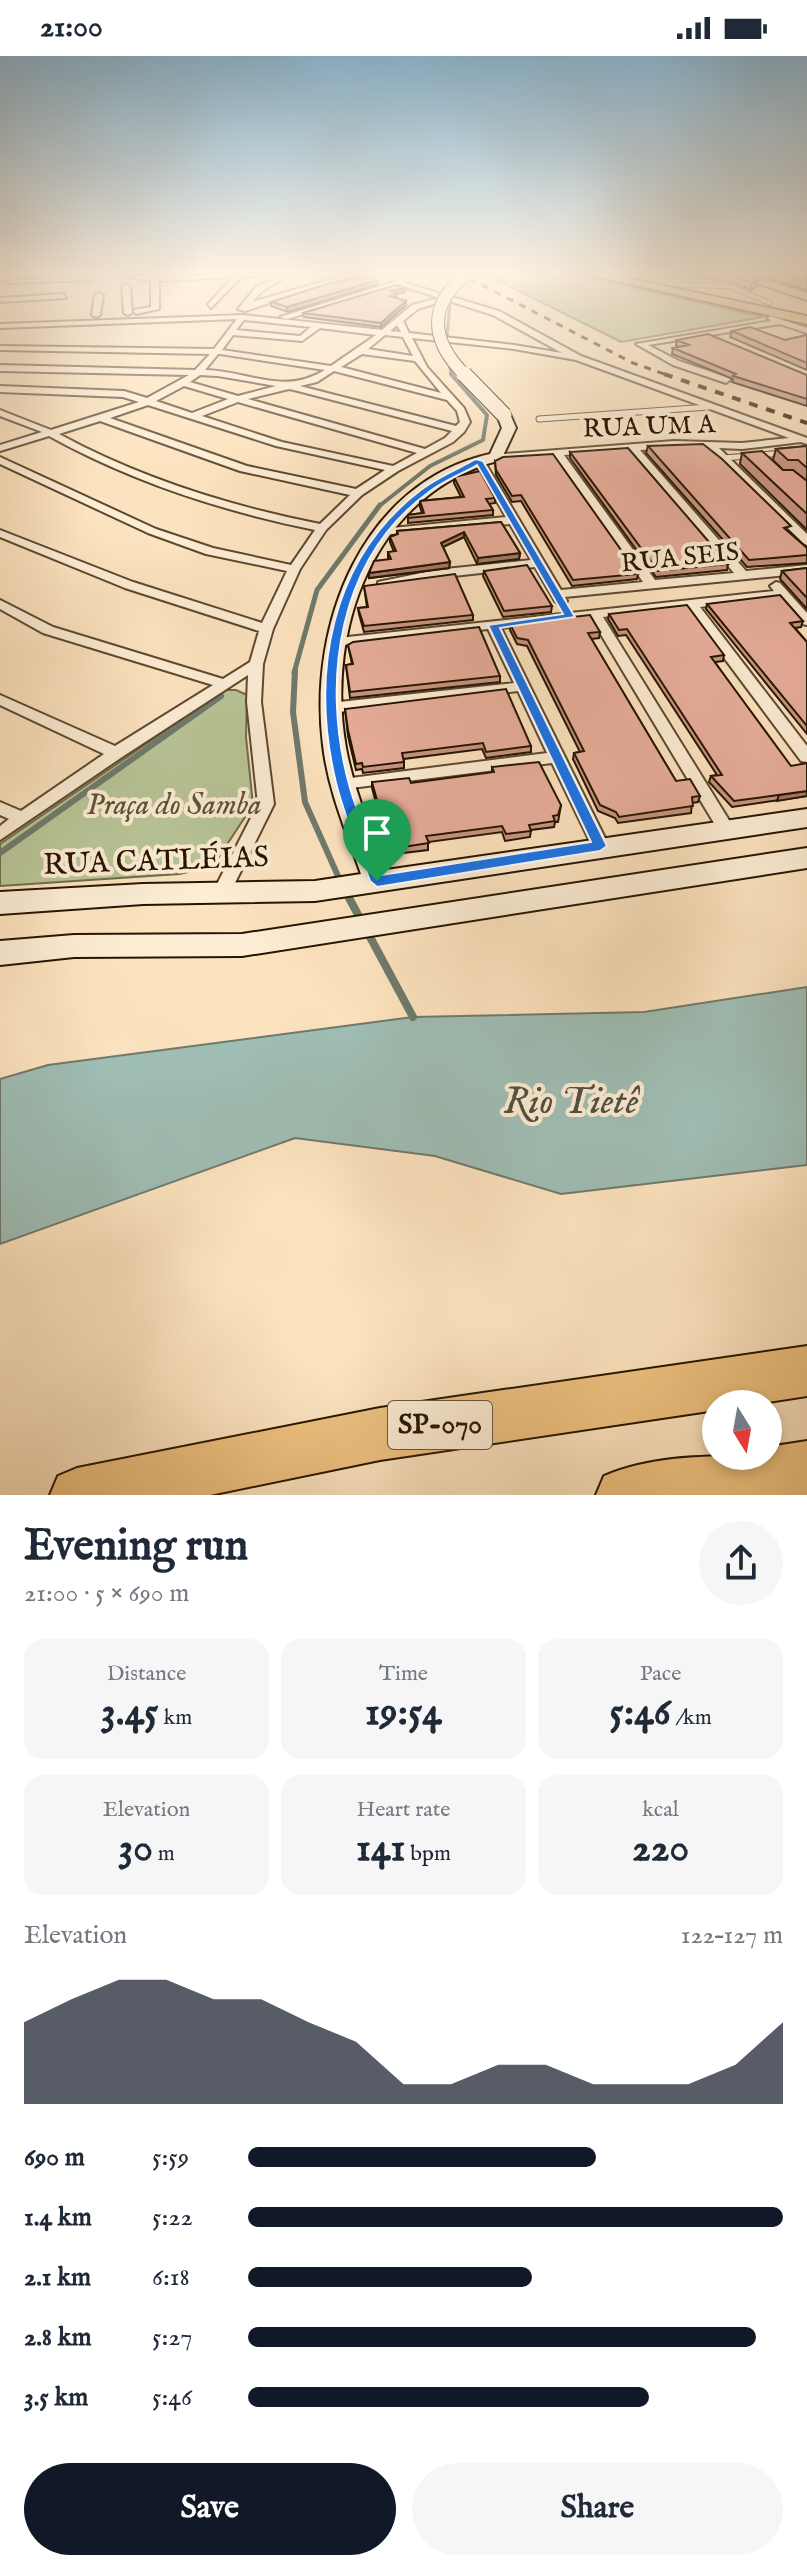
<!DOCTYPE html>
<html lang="en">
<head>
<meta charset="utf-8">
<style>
  body { margin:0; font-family:"IM FELL English",serif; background:#f6f6f7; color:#1f2937; height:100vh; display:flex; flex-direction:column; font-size:30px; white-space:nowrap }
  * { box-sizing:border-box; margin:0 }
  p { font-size:26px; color:#747a83 }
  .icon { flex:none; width:44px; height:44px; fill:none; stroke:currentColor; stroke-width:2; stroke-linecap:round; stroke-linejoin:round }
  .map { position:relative; height:1439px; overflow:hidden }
  .sheet { display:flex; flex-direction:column; background:#fff; flex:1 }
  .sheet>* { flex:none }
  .needle { width:52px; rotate:169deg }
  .fabs { position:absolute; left:702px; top:1334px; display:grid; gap:16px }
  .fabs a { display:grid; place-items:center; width:80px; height:80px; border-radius:50%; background:#fff; box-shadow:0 4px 12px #0003; font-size:40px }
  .pin { position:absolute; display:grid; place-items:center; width:68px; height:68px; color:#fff; margin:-82px -34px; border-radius:50% 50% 50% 0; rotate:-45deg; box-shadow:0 0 8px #0007 }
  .pin .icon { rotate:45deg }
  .round { display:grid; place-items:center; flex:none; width:84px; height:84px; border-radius:42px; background:#f6f6f7 }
  .head { display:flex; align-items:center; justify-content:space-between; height:136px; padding:0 24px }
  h1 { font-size:44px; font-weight:800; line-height:60px }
  .metrics { display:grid; grid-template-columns:repeat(3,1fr); gap:12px; height:136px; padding:8px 24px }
  .metrics div { display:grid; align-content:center; border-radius:20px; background:#f6f6f7; text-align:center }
  .metrics b { font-size:40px; font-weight:800 }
  .metrics small { font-size:22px; font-weight:400 }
  .metrics p { font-size:22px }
  .chart { height:224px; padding:16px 24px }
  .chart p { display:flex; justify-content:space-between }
  .chart svg { width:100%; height:144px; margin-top:8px; fill:#111827; opacity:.7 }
  .primary-button { display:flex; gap:16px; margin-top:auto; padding:16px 24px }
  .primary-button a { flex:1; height:92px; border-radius:48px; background:#111827; color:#fff; font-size:32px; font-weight:800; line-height:92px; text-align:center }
  .primary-button a+a { background:#f6f6f7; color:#1f2937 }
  ul { padding:0 24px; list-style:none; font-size:26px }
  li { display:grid; grid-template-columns:128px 96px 1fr; align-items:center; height:60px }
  li i { height:20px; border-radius:10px; background:#111827 }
  .status { display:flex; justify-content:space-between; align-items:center; height:56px; padding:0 40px; background:#fff; direction:ltr }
  .status svg { height:22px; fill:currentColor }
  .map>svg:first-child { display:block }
  .green { fill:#b8c597; stroke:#6f6c4c; stroke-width:2 }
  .water { fill:#9fbeb5; stroke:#6f7a6d; stroke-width:2 }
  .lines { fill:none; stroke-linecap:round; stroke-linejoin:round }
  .stream-far4 { stroke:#6f7a6d; stroke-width:3 }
  .stream-far3 { stroke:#6f7a6d; stroke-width:4 }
  .stream-far2 { stroke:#6f7a6d; stroke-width:5 }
  .stream-far1 { stroke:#6f7a6d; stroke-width:6 }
  .stream { stroke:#6f7a6d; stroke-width:8 }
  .lane-far1-casing { stroke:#5c4830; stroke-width:6 }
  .lane-casing { stroke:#5c4830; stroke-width:7 }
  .street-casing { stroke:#5c4830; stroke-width:4 }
  .secondary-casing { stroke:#261400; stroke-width:4 }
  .primary-casing { stroke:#261400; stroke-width:4 }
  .highway-casing { stroke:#261400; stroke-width:4 }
  .lane-far1 { stroke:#fdedd5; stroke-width:4 }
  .lane { stroke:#fdedd5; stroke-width:5 }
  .street { fill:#fdedd5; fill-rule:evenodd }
  .secondary { fill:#fdedd5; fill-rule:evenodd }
  .primary { fill:#eec280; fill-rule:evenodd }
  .highway { fill:#eec280; fill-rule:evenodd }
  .rail-far1 { stroke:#261400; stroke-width:3; stroke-dasharray:7 7; stroke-linecap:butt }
  .rail { stroke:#261400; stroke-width:4; stroke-dasharray:9 9; stroke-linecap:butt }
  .secondary-bridge-far1-casing { stroke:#261400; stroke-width:14; stroke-linecap:butt }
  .secondary-bridge-casing { stroke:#261400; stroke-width:17; stroke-linecap:butt }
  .secondary-bridge-far1 { stroke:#fdedd5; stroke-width:12 }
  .secondary-bridge { stroke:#fdedd5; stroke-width:15 }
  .wall { fill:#c79584; stroke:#261400; stroke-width:2 }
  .shaded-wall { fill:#a2796c; stroke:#261400; stroke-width:2 }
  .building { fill:#e7ad9a; stroke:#261400; stroke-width:2 }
  .route { fill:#1a73e8; stroke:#fff; stroke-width:2; fill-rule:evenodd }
  .labels { text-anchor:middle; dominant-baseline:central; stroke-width:8; stroke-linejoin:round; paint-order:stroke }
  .far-street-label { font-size:26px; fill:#261400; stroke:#fdedd5 }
  .shield { fill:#fdedd5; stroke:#665540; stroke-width:2 }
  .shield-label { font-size:28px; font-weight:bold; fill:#261400 }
  .park-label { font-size:30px; font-style:italic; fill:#595235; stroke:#fdedd5 }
  .street-label { font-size:30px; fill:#261400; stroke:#fdedd5 }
  .near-water-label { font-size:38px; font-style:italic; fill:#50503f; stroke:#fdedd5 }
</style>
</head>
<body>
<div class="status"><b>21:00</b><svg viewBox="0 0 49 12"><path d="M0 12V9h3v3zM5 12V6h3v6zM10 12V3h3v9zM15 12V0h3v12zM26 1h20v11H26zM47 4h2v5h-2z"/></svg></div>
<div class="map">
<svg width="807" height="1439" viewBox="0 0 807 1439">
  <rect width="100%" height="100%" fill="#fce3bf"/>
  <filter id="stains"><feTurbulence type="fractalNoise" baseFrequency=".0025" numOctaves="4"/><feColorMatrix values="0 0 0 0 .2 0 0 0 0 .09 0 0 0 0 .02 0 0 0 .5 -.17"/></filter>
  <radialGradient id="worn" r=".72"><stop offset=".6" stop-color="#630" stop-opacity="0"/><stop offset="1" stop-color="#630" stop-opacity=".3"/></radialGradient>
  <path class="green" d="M481,216H565L763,261L621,286Z
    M225,634H236L247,639L246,681L253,749L218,802L203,812L180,818L0,830V788Z"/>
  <path class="water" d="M807,931V1109L561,1138L435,1100L295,1082L0,1188V1023L48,1009L413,961L644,956Z"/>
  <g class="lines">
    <path class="stream-far4" d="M447,280L450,249
      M446,296L452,320"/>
    <path class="stream-far3" d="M378,451L430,410L483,384L487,359L451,318"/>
    <path class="stream-far2" d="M294,617L317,534L380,449"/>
    <path class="stream-far1" d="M295,615L293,656L305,746L342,829
      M0,797L221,640"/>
    <path class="stream" d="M341,827L413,961"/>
    <defs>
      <path id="lane-far1" d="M658,216L683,220L692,216
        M682,229L728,230L770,247"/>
      <path id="lane" d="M539,363L709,351
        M723,402L785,397"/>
      <path id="street" d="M102,216L155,221L301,216L241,221L211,252L208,248L233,221L159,225V253L136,258L133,254L151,251V225Z
        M356,216H366L245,255L238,253L256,231L281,220L286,221L262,235L252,246Z
        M392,216H398L405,227L499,255L581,300L807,382V388L801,386L742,393L719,392L807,478V489L803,487L707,392L640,394L746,515L807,509V517L565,541L567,545L561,549L555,545L535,511L436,522L378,532V526L436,514L531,504L510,468L381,479L375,476L381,473L506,461L474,405L475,403L484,405L561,534L643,526L554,400L496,404L492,403V399L674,385L742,387L789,382L576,304L514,293L412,282L427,311L464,352L470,366L464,376L453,386L398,415L362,439L326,474L300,513L273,573L263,608L261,646L274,748L228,841L222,843L216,841L213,836L258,748L247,646L248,619L122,701L0,784V770L9,763L0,759V746L21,755L104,698L0,649V639L115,690L213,629L43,577L0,553V544L53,571L223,623L250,606L259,575L125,532L0,481V474L133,526L262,567L287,515L206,498L148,477L0,408V401L156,473L213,492L291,509L315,474C222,455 132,426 49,380L0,395V389L42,376L0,360V354L51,374L139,346L123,341L0,336V330L124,335L147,342L189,319L0,315V309L195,314L210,298L0,294V290L214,293L237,263L0,272V268L243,259L382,274L412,249L439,242L399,229L287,263L280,261L397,225ZM446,244L493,259L562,297L514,289L409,277L403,265L418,253ZM244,264L311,271L300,280L236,274ZM397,269L401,276L390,275ZM320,272L376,279L331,310L222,294L233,279L302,285ZM385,279L403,281L413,300L368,293ZM218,298H220L325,314C282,340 250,315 205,314ZM362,298L415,305L441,337L341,311ZM334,315L447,344L457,355L460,366L456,370L300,330L317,326ZM200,319L218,320L276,330L238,340L190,326ZM184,330L228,343L192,357L156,345ZM289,333L294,334L452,375L445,382L425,393L248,343ZM238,346L417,397L393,410L282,386L202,360ZM148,349L276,390L385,414L356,433L247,410L110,362ZM100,365L240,415L350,439L320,468C229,450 140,422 59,378ZM629,394L734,517L655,524L564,399Z
        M94,221L92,224L7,227L3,225Z
        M126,228L130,230L132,257L128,259L124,257L122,230Z
        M99,237L103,239L100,259L96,261L92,259L95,239Z
        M63,238L66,242L0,246V242Z
        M771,260L807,272V277L780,268L648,289L679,305L729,322L730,324L726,327L673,309L636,288L772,265L767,262Z
        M776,526L780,527L807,557V569L802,568L780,542L700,551L807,690V706L801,705L687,552L603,561L732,769L734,773L732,777H720L591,562L501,572L609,790L606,794H594L552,707L343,733L335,728L343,723L547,697L518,635L330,657L323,652L330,647L514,627L488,573L334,590L327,586L329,583L774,535L770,530Z"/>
      <path id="secondary" d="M725,216H740L807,237V244Z
        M504,355L509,356L516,372L501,404C374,436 325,574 346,692C354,735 371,774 386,814L807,753V771L315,845L143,848L0,858V836L143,828L315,825L361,818C346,775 328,734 323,689C308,570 361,427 490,398L502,372L497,359Z
        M807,792V812L242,900L74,901L0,909V885L74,879L242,878Z"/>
      <path id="primary" d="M577,216H598L807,260V268Z"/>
      <path id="highway" d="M807,1290V1340L755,1348H716V1354L380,1404L210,1439H50L58,1420L77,1412L380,1352Z
        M807,1385V1439H596L604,1420C656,1398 714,1400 768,1400V1391Z"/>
    </defs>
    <use href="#lane-far1" class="lane-far1-casing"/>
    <use href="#lane" class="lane-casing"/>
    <use href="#street" class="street-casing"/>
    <use href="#secondary" class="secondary-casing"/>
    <use href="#primary" class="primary-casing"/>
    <use href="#highway" class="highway-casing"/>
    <use href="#lane-far1" class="lane-far1"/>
    <use href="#lane" class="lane"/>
    <use href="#street" class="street"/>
    <use href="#secondary" class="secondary"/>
    <use href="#primary" class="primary"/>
    <use href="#highway" class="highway"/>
    <path class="rail-far1" d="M457,216L633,307L670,320"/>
    <path class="rail" d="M664,318L807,367"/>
    <defs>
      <path id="secondary-bridge-far1" d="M466,320C429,284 427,247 470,216"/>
      <path id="secondary-bridge" d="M464,318L504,359"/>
    </defs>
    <use href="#secondary-bridge-far1" class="secondary-bridge-far1-casing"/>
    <use href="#secondary-bridge" class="secondary-bridge-casing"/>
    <use href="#secondary-bridge-far1" class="secondary-bridge-far1"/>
    <use href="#secondary-bridge" class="secondary-bridge"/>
  </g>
  <path class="wall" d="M693,216H740L758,223L757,230L751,234L729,225L692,221Z
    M750,216H807V234Z
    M378,228L288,256L271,250V246Z
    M405,236L397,238V241L396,242L406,249L381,271L304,261L303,257Z
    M732,275L785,284L807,279V314L730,281Z
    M677,284L807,319V350L732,326L733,323L672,298L673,292L679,291L676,289Z
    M648,390L790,476L807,492V507L747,511L646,397Z
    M807,390V474L740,408L742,397L783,414L773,404L776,393Z
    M570,396L728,508L727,514L656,521L570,402Z
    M495,405L638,518L637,523L572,530L521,445L512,446L496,419Z
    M454,421L495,442V447L489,448L493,454V459L408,467V459L422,457L420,451V445L461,441L454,427Z
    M501,466L520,497L519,503L477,508L464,481L443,491L450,506L449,512L369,522V517L388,504V496H394L390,486V481L397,478V475Z
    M807,512V553L780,523L782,515Z
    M484,515L552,550L551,556L503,561L483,520Z
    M364,530L473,559V564L364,576L359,558L358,552L367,551Z
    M707,548L803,565L801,571L795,572L807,586V678L706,553Z
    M609,558L724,599L723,605L715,606L807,740L732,751L709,726L711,720L717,719L626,579L618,580L608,563Z
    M510,568L600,576L599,582L591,583L676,725L700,740L698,746L692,747L691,757L618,767L615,762L598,755L573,703L574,697L580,696L527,590L517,588L510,574Z
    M348,589L500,620V626L350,642L346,609L352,608Z
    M345,653L531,690V696L486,702L482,693L404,703V712L363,717L362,713L356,714L348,680Z
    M492,711L561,749L558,766H555L554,771L531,774L530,781L505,785L502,776L428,786V794L403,797L389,794L372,732V726L411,727L492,717Z"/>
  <path class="shaded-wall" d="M758,223L757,230L751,234L752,227Z
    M378,224V228L288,256L287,251Z
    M405,232V236L397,238V241L390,244L391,235Z
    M406,245V249L381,271V267Z
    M464,476V481L441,492V487Z
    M520,497L519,503L477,508L478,502Z
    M450,506L449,512L369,522V517Z
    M807,735V740L777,745L779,739Z"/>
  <path class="building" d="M706,216H740L758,223L752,227L731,218Z
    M773,216H807V226Z
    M364,220L378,224L287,251L271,246L327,228Z
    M396,229L405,232L391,235L397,237L390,240L406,245L381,267L303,257Z
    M750,271L785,284L807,279V307L732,275Z
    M708,278L807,319V343L733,320L736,318L673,292L689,289L677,284Z
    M703,388L722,403L791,470L784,472L807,492V499L749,504L648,390Z
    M807,390V412L798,404H788L776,393Z
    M628,392L728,508L658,515L570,396Z
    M762,395L783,414H793L807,425V458L742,397Z
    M553,398L638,518L573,524L521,439L512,440L496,414L495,405L503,401Z
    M480,415L495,442L486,443L493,454L408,462V459L424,457L420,445L464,441L454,421Z
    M501,466L520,497L478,502L464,476L441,487L450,506L369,517L374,505L391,503L388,496L396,495L390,481L398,478L397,475Z
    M527,509L552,550L504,555L484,515Z
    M807,512V542L782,515Z
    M455,518L473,559L364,570L358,552L368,551L364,530Z
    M780,539L803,565L790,567L807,586V670L707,548Z
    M687,549L724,599L711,601L791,710L807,707V735L734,745L711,720L722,719L627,573L619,574L609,558Z
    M590,559L600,576L588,577L676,725L690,723L700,740L692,741L693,750L619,761L616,756L600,749L574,697L584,695L528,584L517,582L510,568Z
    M479,571L500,620L350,636L346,609L353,608L348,589L353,586Z
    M506,633L531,690L486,696L483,687L402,697L404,706L363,711L362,707L356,708L348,674L345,653Z
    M539,706L561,749L558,759L553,760L555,765L529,769L531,775L506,778L502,770L426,780L429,787L403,791L389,788L372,726L409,722L411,727L494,716L492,711Z"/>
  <linearGradient id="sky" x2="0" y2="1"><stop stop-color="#8bb8d4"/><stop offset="0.52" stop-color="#fef2e2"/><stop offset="1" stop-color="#fef2e2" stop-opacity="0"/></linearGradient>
  <rect width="807" height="417" fill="url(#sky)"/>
  <path class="route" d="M476,403L483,405L575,561L500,572L607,790L600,795L377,831L370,825C359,793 344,760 336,727C310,619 329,503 422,433C438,421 458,413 476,403ZM477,409L563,558L488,569L591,786L382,819C371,789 357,758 349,728C321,625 338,502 429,436C443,425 462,418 477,409Z"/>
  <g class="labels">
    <g class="far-street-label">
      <text transform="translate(649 371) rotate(-2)">RUA UM A</text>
      <text transform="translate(680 502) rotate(-6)">RUA SEIS</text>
    </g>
    <rect class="shield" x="388" y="1345" width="104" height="48" rx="6"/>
    <g class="shield-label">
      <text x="440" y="1369">SP-070</text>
    </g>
    <g class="park-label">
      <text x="174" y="750">Praça do Samba</text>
    </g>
    <g class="street-label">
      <text transform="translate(156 806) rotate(-2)">RUA CATLÉIAS</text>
    </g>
    <g class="near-water-label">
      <text x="571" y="1047">Rio Tietê</text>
    </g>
  </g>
  <rect width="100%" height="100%" filter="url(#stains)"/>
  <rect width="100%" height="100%" fill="url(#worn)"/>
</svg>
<div class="fabs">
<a><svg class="needle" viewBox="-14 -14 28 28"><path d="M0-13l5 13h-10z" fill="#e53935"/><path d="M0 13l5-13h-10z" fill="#747a83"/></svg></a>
</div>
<div class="pin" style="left:377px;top:825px;background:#1e9e55"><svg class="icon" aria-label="arrive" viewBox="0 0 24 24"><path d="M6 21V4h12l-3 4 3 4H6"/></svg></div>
</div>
<section class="sheet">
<div class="head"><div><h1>Evening run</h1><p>21:00 · 5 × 690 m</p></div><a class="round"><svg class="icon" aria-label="share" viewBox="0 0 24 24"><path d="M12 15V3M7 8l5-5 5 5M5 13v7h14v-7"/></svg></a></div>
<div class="metrics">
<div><p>Distance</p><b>3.45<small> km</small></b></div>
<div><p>Time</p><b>19:54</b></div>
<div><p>Pace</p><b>5:46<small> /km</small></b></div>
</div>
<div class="metrics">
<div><p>Elevation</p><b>30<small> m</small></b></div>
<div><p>Heart rate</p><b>141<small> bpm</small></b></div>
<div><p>kcal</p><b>220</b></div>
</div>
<div class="chart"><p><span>Elevation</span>122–127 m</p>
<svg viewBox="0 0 160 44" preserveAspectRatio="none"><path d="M0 44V19L10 12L20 6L30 6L40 12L50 12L60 19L70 25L80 38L90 38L100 32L110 32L120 38L130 38L140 38L150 32L160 19V44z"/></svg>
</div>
<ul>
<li><b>690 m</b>5:59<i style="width:65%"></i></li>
<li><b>1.4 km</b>5:22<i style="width:100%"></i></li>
<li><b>2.1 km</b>6:18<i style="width:53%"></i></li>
<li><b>2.8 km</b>5:27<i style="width:95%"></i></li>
<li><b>3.5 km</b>5:46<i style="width:75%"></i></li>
</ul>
<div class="primary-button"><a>Save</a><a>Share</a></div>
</section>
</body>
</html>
